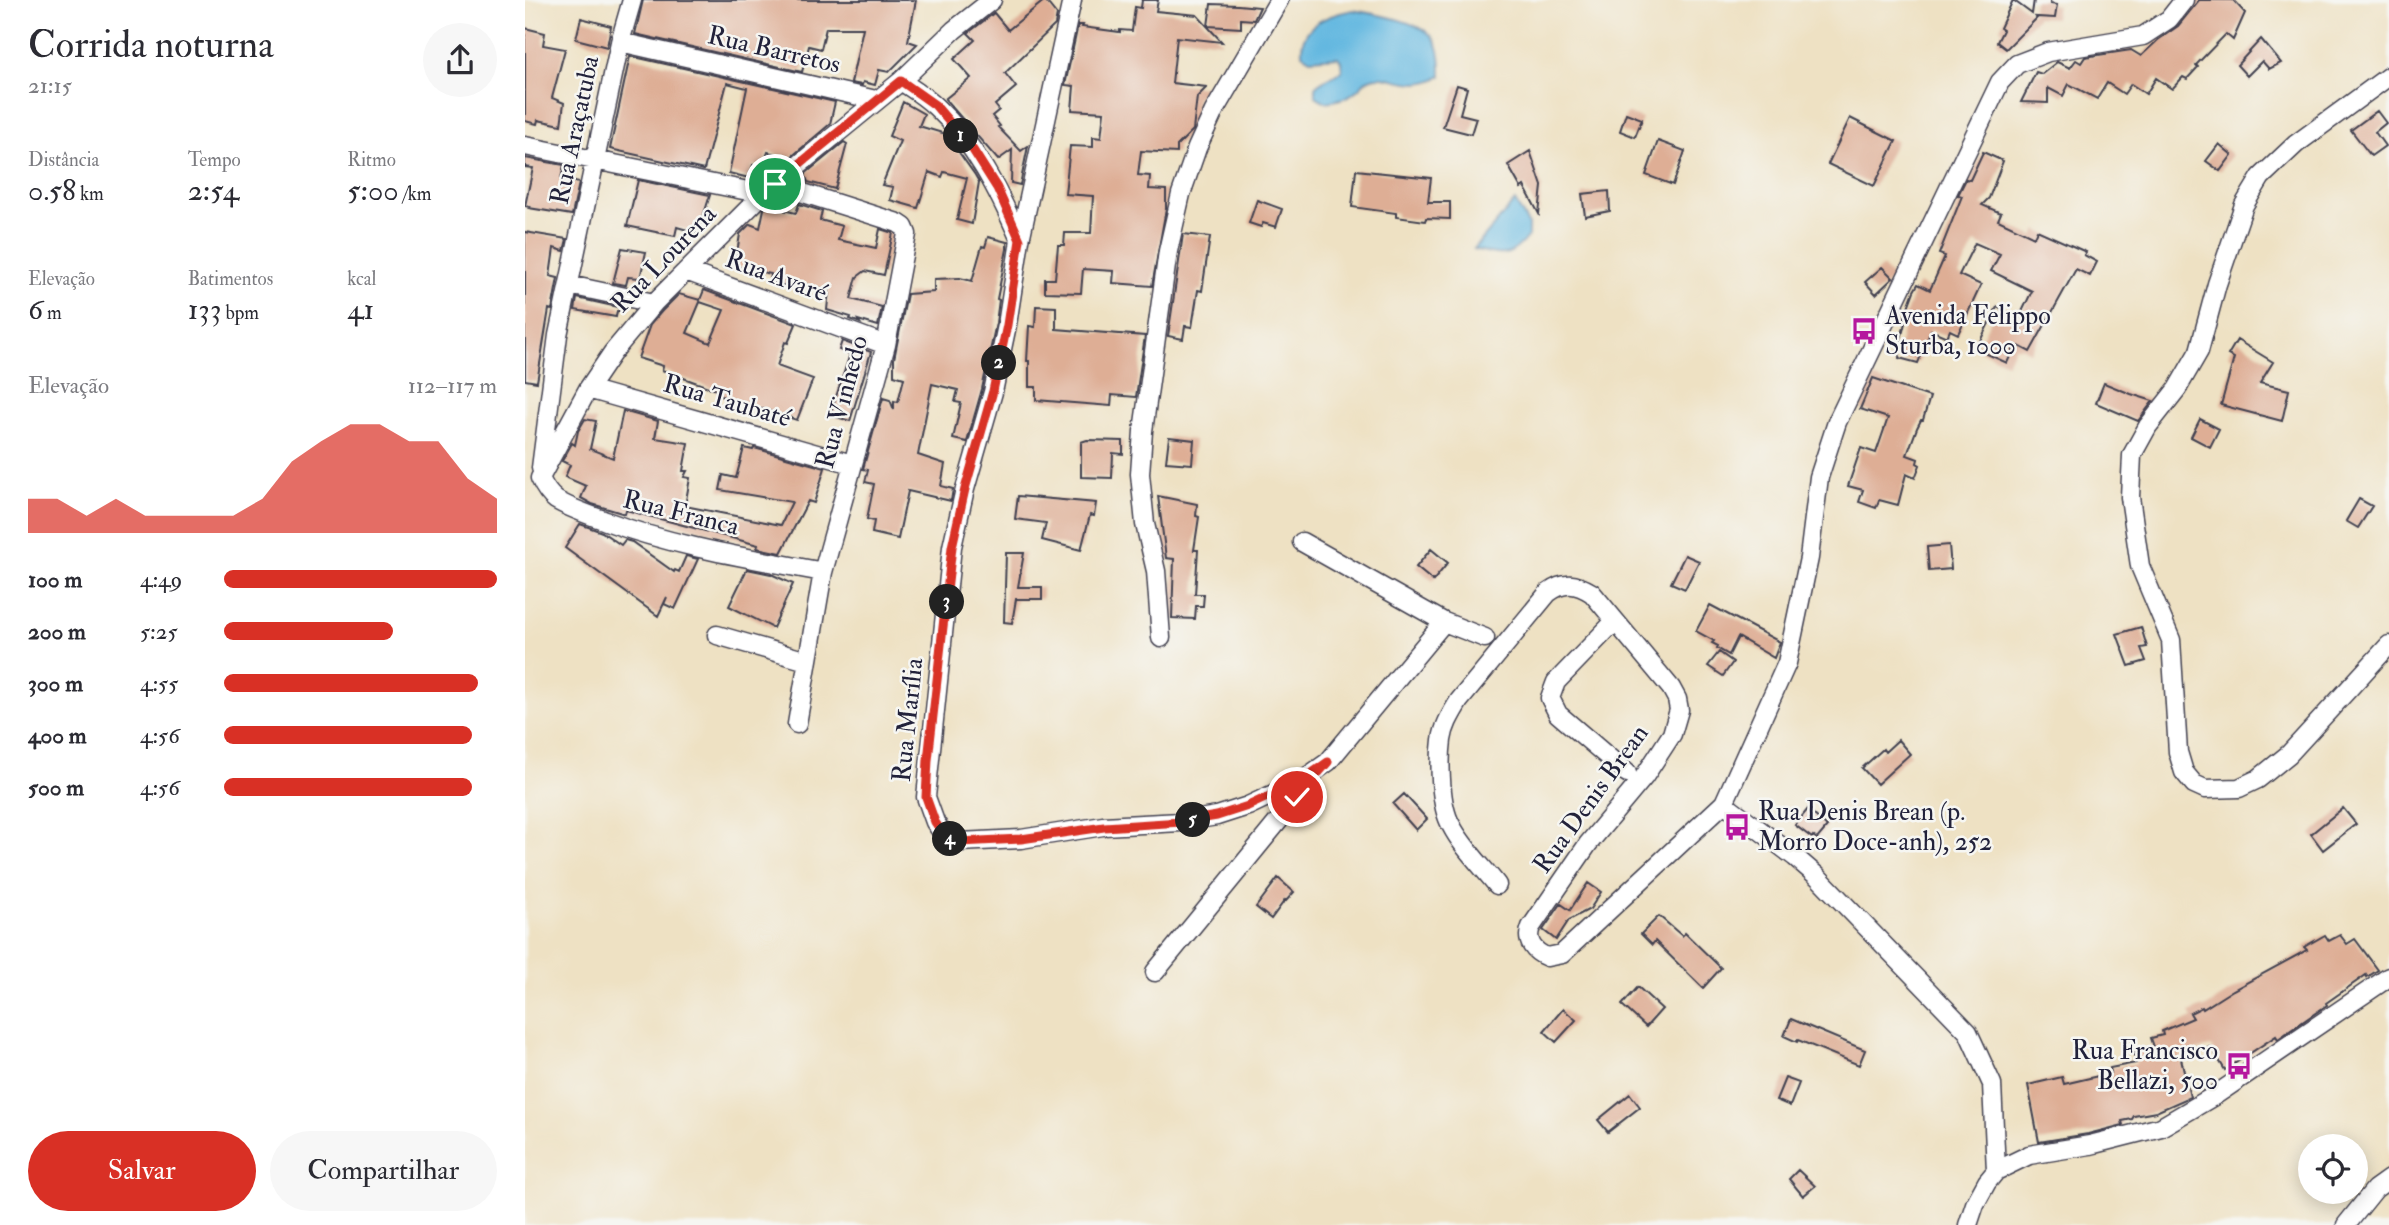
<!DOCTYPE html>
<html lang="pt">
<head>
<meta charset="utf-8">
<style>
  body { margin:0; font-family:"IM FELL Double Pica",serif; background:#f7f7f7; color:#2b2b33; height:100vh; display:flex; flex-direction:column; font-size:26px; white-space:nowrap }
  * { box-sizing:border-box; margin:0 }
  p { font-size:23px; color:#7c7c81 }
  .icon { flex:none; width:38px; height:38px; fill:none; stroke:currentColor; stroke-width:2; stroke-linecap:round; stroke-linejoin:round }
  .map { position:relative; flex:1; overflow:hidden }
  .side { display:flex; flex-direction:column; background:#fff; width:525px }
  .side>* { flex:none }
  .fabs { position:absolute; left:1773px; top:1134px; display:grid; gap:14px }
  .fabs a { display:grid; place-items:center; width:70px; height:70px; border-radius:50%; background:#fff; box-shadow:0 4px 18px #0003; font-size:35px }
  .pin { position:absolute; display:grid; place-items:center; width:60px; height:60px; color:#fff; margin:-30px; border:4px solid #fff; border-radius:50%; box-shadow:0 2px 7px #0007 }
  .km { position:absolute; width:35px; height:35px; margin:-18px; border-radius:50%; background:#222; color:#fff; font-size:19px; line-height:35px; text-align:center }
  .round { display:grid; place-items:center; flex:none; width:74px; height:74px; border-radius:37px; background:#f7f7f7 }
  .overview { display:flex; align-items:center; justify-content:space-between; height:119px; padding:0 28px }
  h1 { font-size:38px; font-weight:600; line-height:52px }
  .metrics { display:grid; grid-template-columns:repeat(3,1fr); gap:10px; height:119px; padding:7px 28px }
  .metrics div { display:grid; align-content:center }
  .metrics b { font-size:30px; font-weight:600 }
  .metrics small { font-size:19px; font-weight:400 }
  .metrics p { font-size:19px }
  .chart { height:196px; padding:14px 28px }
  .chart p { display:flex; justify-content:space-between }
  .chart svg { width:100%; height:126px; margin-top:7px; fill:#d93025; opacity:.7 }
  .primary-button { display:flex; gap:14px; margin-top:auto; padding:14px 28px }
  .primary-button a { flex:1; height:80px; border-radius:42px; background:#d93025; color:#fff; font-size:28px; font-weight:600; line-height:80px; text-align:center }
  .primary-button a+a { background:#f7f7f7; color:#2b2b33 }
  ul { padding:0 28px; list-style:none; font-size:23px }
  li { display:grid; grid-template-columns:112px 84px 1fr; align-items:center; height:52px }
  li i { height:18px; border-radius:9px; background:#d93025 }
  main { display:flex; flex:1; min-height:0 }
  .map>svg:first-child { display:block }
  .water { fill:#64b8e0; stroke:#436d8e; stroke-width:2 }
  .building { fill:#deae95; fill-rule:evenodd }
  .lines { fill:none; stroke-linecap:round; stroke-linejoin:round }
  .minor-casing { stroke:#413f4f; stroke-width:21 }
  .minor { stroke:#fff; stroke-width:18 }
  .route-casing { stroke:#fff; stroke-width:14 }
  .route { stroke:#d93025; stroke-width:9 }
  .labels { text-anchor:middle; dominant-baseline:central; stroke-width:5; stroke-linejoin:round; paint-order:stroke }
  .street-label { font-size:26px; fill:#22223b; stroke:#f6f6f2 }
  .poi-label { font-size:26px; fill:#22223b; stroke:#f6f6f2; text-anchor:start }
</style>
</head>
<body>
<main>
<section class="side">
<div class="overview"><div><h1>Corrida noturna</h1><p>21:15</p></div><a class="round"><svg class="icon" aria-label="share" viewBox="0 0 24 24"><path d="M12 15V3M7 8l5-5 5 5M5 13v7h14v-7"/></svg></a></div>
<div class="metrics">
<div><p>Distância</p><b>0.58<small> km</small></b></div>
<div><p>Tempo</p><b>2:54</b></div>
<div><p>Ritmo</p><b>5:00<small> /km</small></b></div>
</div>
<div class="metrics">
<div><p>Elevação</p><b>6<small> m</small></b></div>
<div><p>Batimentos</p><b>133<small> bpm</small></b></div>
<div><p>kcal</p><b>41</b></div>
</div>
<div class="chart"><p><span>Elevação</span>112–117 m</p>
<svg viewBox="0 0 160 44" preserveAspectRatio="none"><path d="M0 44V32L10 32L20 38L30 32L40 38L50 38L60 38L70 38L80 32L90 19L100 12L110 6L120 6L130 12L140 12L150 25L160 32V44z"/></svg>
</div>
<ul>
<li><b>100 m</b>4:49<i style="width:100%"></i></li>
<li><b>200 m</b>5:25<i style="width:62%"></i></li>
<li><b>300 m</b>4:55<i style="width:93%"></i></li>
<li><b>400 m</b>4:56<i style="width:91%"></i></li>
<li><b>500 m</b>4:56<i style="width:91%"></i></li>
</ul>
<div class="primary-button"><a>Salvar</a><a>Compartilhar</a></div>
</section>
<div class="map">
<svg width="1864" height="1225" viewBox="0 0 1864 1225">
  <rect width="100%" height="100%" fill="#f6f6f2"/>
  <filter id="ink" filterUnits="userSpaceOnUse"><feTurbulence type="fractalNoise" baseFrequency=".0143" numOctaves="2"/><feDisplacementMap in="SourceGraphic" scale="14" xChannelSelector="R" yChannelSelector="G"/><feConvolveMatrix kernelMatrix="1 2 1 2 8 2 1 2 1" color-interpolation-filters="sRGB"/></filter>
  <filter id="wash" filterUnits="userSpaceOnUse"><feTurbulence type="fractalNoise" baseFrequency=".00686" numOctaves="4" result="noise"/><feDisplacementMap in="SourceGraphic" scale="28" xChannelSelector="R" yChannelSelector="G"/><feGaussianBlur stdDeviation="1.57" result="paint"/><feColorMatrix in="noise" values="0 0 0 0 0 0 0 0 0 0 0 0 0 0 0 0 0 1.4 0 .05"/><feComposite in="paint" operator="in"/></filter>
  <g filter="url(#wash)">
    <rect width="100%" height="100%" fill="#eee1c3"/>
    <path class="water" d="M828,10C848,14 897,21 909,39C916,49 916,64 916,76C887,94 862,70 844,79C840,81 836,87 832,90C822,99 813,100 801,102L790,96V87C797,78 809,78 817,70L816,61L813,57L785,59L777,54C775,23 804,15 828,10Z
      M990,201L1003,224V236C984,260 977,256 949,249Z"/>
    <g id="blocks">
      <path class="building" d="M118,0H391L383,41L392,44L364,72L354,70L350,85L338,82L337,85L326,83L338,28H301L296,49L284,46L277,72L110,34Z
        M520,0L532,15L530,25L480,73L491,87L470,105L474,110L467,116L475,126L473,127L496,151L503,146L495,185L486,183L487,150L473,160L420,99L446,78L429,59L450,40L443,33L469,13L483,30Z
        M617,0H633L631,11L672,15L697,42L652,37L647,83L682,87L672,97L668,130L652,146V153L616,151L613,175L625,176L624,189L641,190V209L627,286L588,283L589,271L558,269L556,293L520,292V279H530L533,245H539L540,233H566L568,196L540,194L545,146L568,147V137L576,138L579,112L547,110L549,86L540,85L553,25H558L557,27L595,32V30L607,31L610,7L616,8Z
        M1488,0L1507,14L1509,0H1525V4L1532,5L1530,18L1511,17L1512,18L1481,49L1472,42L1478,30L1475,28Z
        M1674,0H1708L1720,13L1708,40L1701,34L1671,65L1673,67L1662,79L1658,77L1647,89L1631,78L1621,94L1606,84L1599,94L1582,83L1572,99L1544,84L1538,96L1523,88V103L1496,102L1511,72L1517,74L1532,62L1545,68L1551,60L1556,63L1560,57L1606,50L1616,56L1633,40L1653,26Z
        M686,4L713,5L735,7L729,20L716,19V28L683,26Z
        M56,18L86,26L82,47L51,39Z
        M0,28L20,33L18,45L40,49L27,98L39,103L36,125L13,120L12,124L0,121Z
        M1736,39L1756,63L1744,69L1737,61L1722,76L1712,65Z
        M105,56L310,102L305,124L265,158L243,152L238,167L228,165L224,178L204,173L222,88L202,83L179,170L85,149Z
        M932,85L942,88L935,114L951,118L946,134L918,127Z
        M378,102L399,114L394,126L421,134L450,175L454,182L447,224L432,220L442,178L419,172L417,177L404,172L393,208L365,200L368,187L357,185L375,141L364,136Z
        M1852,111L1861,123L1850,132L1860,146L1846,156L1826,130Z
        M1101,113L1117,119L1110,137L1095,131Z
        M1325,118L1371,141L1349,186L1303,164Z
        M1133,141L1160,151L1148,185L1121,175Z
        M319,142L322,144L310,189L283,182L280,174Z
        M1694,144L1707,155L1695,171L1681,161Z
        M1005,151L1017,186L1014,214L999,186L996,188L983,165Z
        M1458,152L1478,161L1464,198L1457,205L1476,213L1473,220L1509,237L1512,230L1561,252L1559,255L1572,262L1565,276L1551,269L1505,352L1494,346L1493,348L1490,346L1482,363L1451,349L1472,307L1494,318L1507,291L1466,271L1475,254L1450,243L1434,275L1456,285L1433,334L1425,330L1422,337L1406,330L1393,363L1374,358L1375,351H1373L1381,319L1379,318L1389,291L1393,284L1405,290L1420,256L1414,254L1437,196L1433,195L1441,179L1445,180Z
        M0,158L39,165L36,179L54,183L47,215L4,208L5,207L0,206L8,168L0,167Z
        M831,170L906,178L903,202H925V219L901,218L900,221L871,217V213L827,207Z
        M113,180L185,195L173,233L152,227L150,236L102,226Z
        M1084,191L1085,211L1060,216L1057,194Z
        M732,200L757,209L751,227L738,223L736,227L724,223Z
        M274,204L297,211L295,220L317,226L313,240L351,248L355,229L368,233L359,275L340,271L332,277L326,299L357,307L353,326L333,320L335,323L325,319L326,317L302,310L304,290L279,284L275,289L245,282L246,274L210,266L215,234L225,224L235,228L239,209L242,206L271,213Z
        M0,232L42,239L39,251L29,248L25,276L33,278L27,310L24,309L12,382L0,380Z
        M658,234L685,237L677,291L673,290L667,327L660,326L658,339L643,336Z
        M463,237L482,242V249L472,299L474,300L471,323L457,389L442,442L428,439L436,403L430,402L433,390L407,384L393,455L420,464L416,486L428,489L426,501L383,491L373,539L347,533L349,521L342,519L349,484L340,482L343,470L338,469L358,398L365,400L369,410V401L373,402L379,378L369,375V359L382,294L409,292V279L435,278L447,281L457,246L460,247Z
        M97,248L121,252L115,278L103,277L101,285L88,283Z
        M1357,267L1368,278L1351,294L1340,282Z
        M179,290L271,324L263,343L260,342L252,366L288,379L272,420L193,395L194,391L137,370L138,366L113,358L125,325L137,311L154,294L175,300ZM175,302L199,310L185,343L162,333Z
        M52,298L97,308L96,311H92L91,317L50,310Z
        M511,306L531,307V329L620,336L611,397L587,395L586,406L511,400V387H504V361H502L504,326L510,327Z
        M1712,340L1748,362L1735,383L1764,390L1757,421L1696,405L1709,358L1703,355Z
        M317,341L346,352L325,421L305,415L325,354L314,350Z
        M1348,378L1405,397L1398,420H1396L1392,428L1382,455L1393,459L1392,463L1395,465L1390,478L1381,474L1373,505L1354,500L1351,508L1334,502L1338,490L1323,486L1336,448L1351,453L1363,418L1335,409Z
        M1579,383L1606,394L1628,401L1613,421L1571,403Z
        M98,411L133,421L130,438L163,443L158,471H162L159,477L165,478L160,506L256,525L267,502L195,490L198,475L211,478L219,448L228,450L229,448L300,468L289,503L283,501L256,553L232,548L233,545L139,520L101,510L100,514L67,504L56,498L61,486L40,477L45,465L37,461L47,443L50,445L53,431L60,419L71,421L65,449L88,458Z
        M1675,419L1694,429L1685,447L1666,437Z
        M644,437L669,440L667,464L641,462Z
        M562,440L598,441V454L588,453L587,478L556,477V442Z
        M493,496L571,503L569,516L565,515L556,550L517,540L521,523L490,519Z
        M633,496L672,504L671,516L674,517L669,550H673L670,594H679L678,606H671L670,619L647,618L649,559L641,558Z
        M1834,499L1847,506L1833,528L1821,521Z
        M55,524L77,532L96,545L100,540L107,542L149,572L150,570L154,572L161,556L173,559L150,609L139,604L142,597L133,616L40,548Z
        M1424,545L1426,569L1404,571L1402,547Z
        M906,549L923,563L908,581L891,567Z
        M481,553H499L493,587H517V599H491L487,623L479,622Z
        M1160,555L1174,561L1160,589L1146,583Z
        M222,569L246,574L268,584L248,628L204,606Z
        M1185,605L1255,642L1249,658L1213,637L1204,655L1192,648L1193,646L1187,643L1189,641L1171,631Z
        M1616,627L1622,647L1616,648L1621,661L1604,666L1592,634Z
        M1194,652L1208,662L1198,676L1183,666Z
        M1373,740L1385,754L1352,784L1337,768L1358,749L1360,752Z
        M879,794L902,819L891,830L868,804Z
        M1818,808L1831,824L1798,850L1786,834Z
        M1283,809L1302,827L1292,839L1288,836L1287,838L1270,825Z
        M753,878L769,892L761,901L760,900L746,919L731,907Z
        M1063,883L1076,892L1065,909L1044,920L1031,940L1018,930L1036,904L1045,910Z
        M1134,916L1157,936L1160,933L1196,968L1178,988L1130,941L1127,945L1116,934Z
        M1800,935L1804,941L1815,935L1822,944L1830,939L1853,970L1842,977L1841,975L1801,1003L1802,1005L1753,1039L1751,1036L1700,1070L1686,1047L1655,1054L1665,1097L1631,1112L1609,1116L1607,1119L1597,1121L1598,1125L1563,1134L1514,1142L1503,1085L1537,1077L1539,1084L1586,1073L1585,1068L1611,1063L1609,1053L1629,1047L1626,1038L1638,1035L1637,1031L1668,1018L1665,1013L1677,1007L1678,1009L1708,990L1782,950L1779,947Z
        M1113,987L1137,1009L1121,1027L1097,1005Z
        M1038,1009L1051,1020L1031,1042L1019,1031Z
        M1266,1019L1340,1050L1334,1065L1273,1040L1272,1042L1259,1036Z
        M1260,1078L1274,1083L1265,1106L1251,1100Z
        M1105,1094L1115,1107L1083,1132L1073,1120Z
        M1273,1170L1290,1186L1278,1196L1264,1179Z"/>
    </g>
  </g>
  <g filter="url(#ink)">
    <use href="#blocks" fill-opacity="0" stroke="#413f4f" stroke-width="2"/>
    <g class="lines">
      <defs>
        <path id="minor" d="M547,0L495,240L482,325L468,392L440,489L427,547L401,797L410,822L421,838L434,842L496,839L578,826L656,822L692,816L723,806L776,781L803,762L919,622L777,542
          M95,42L351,100
          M1864,76L1771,144L1736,177L1719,205L1692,284L1674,351L1652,389L1623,426L1607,455L1605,497L1615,566L1646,640L1653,752L1659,772L1669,784L1680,789L1714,788L1733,779L1764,754L1864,645
          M376,81C388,89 401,97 411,107C450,143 474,192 495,240
          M0,146L238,194
          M250,184L373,223L379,227L382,234L361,345L298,572L272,724
          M161,271L361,345
          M44,285L129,303
          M63,389L327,464
          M16,468L33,335L95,42L107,0
          M15,478L63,389L88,352L129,303L238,194L376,81L429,30L467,0
          M15,478C19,487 23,494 31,500C46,509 65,515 81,521C151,547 225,558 298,572
          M1090,621L1031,682L1025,698L1033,714L1102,773
          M919,622L960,638
          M192,635L282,661
          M636,638L631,571L620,524L615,474L618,431L643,251L656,194L672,148L689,111L754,0
          M1199,803L1270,857L1292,876L1443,1032L1467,1084L1471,1171
          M972,885C957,866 937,847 926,825C915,806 914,762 917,740C919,725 927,713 934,701L1023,593C1039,581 1051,583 1067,593L1146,688L1152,699L1154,710L1147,734L1119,777L1063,844L1006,927C1000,941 1009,952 1022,957L1037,954L1199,803L1262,663L1284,558L1294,477L1312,422L1475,82L1492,64L1523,52L1618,36L1644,19L1659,0
          M630,972L787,780
          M1443,1225L1450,1204L1462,1182L1471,1171L1504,1155L1565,1145L1636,1127L1689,1096L1864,977
          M1821,1225L1850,1189L1864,1179"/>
      </defs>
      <use href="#minor" class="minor-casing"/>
      <use href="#minor" class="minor"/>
    </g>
  </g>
  <g class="lines" filter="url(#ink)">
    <defs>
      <path id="route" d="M250,184L376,81L410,105L448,150L472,188L495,240L482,325L468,391L440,489L427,547L403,760L401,797L410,822L421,838L434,842L496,839L579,827L656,822L692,816L723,806L776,781L803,762L772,797"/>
    </defs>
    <use href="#route" class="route-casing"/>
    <use href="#route" class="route"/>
  </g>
  <defs>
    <symbol id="bus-bare" viewBox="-9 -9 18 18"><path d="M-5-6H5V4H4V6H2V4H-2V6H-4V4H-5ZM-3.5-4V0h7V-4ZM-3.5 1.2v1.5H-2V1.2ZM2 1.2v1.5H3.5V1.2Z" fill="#b5179e" stroke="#f6f6f2" stroke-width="2.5" paint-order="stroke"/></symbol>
  </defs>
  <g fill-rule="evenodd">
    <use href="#bus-bare" x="1320" y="312" width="38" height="38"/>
    <use href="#bus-bare" x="1193" y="808" width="38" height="38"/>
    <use href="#bus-bare" x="1695" y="1047" width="38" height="38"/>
  </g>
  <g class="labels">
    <g class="street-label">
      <text transform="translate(249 50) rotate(13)">Rua Barretos</text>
      <text transform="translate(50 130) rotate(-78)">Rua Araçatuba</text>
      <text transform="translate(139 259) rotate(-46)">Rua Lourena</text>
      <text transform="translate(251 276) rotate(20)">Rua Avaré</text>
      <text transform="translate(202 401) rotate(16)">Rua Taubaté</text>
      <text transform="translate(317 402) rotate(-75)">Rua Vinhedo</text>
      <text transform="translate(156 513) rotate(14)">Rua Franca</text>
      <text transform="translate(383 720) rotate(-84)">Rua Marília</text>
      <text transform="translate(1066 799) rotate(-54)">Rua Denis Brean</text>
    </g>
    <g class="poi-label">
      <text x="1360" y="316">Avenida Felippo<tspan x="1360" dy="30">Sturba, 1000</tspan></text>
      <text x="1233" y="812">Rua Denis Brean (p.<tspan x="1233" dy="30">Morro Doce-anh), 252</tspan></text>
      <text x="1693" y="1051" text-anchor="end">Rua Francisco<tspan x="1693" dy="30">Bellazi, 500</tspan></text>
    </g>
  </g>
</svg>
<div class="fabs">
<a><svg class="icon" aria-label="locate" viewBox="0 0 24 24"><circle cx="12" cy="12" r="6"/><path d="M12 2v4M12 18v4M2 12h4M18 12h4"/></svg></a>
</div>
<div class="pin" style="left:250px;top:184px;background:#1e9e55"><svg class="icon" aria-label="arrive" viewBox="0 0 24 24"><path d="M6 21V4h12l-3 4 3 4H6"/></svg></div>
<div class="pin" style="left:772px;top:797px;background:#d93025"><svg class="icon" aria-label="check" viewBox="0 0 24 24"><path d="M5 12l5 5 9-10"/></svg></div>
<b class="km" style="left:436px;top:136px">1</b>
<b class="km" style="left:474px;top:363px">2</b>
<b class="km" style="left:422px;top:602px">3</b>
<b class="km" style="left:425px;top:839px">4</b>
<b class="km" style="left:668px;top:820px">5</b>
</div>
</main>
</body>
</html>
